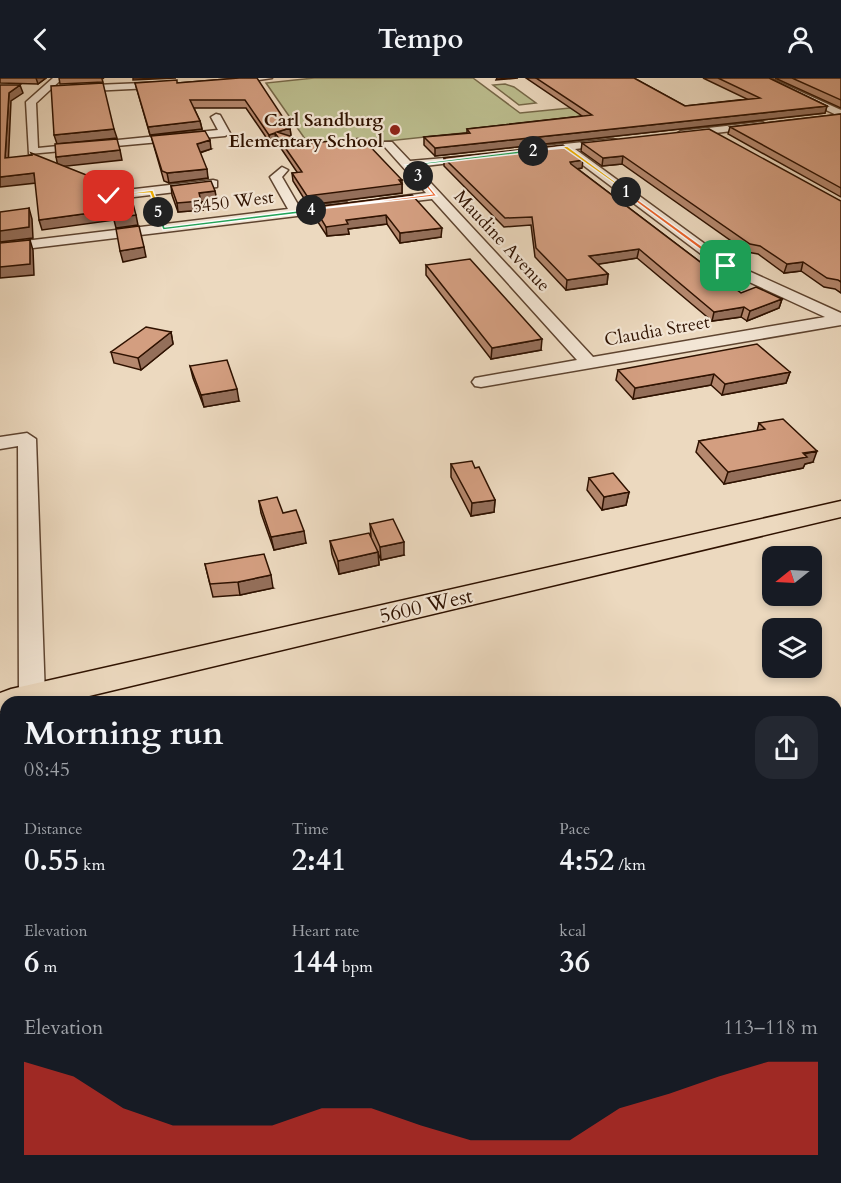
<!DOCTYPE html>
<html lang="en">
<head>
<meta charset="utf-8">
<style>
  body { margin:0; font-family:Cardo,serif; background:#242831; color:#f1f3f6; height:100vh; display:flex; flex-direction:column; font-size:22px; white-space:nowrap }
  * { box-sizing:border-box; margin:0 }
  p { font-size:20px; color:#9ea1a6 }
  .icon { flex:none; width:33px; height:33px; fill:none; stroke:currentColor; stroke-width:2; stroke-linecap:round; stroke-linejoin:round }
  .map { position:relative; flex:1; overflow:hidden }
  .sheet { position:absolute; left:0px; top:618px; width:842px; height:488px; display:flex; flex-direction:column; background:#171b24; border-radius:18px 18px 0 0; box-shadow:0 3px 9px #0003 }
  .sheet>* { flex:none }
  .needle { width:39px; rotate:252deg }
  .buttons { position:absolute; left:762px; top:468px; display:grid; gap:12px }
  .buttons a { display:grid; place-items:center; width:60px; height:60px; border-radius:12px; background:#171b24; box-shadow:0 3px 9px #0003; font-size:30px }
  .pin { position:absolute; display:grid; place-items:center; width:51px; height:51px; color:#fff; margin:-26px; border-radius:12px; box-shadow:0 3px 9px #0006 }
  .km { position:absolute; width:30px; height:30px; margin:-15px; border-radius:50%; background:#222; color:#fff; font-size:16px; line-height:30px; text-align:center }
  .round { display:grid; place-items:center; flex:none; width:63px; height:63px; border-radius:18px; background:#242831 }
  .headline { display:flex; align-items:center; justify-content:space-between; height:102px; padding:0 24px }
  h1 { font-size:33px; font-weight:700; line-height:45px }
  .stats { display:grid; grid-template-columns:repeat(3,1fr); gap:9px; height:102px; padding:6px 24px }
  .stats div { display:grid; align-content:center }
  .stats b { font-size:30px; font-weight:700 }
  .stats small { font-size:16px; font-weight:400 }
  .stats p { font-size:16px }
  .chart { height:168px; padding:12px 24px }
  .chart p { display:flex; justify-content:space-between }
  .chart svg { width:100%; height:108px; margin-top:6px; fill:#d93025; opacity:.7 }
  header { display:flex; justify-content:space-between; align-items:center; height:78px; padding:0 24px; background:#171b24; font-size:27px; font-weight:700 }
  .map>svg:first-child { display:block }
  .green { fill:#bcbe8f; stroke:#766848; stroke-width:1.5 }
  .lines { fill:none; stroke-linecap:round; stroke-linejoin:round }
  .minor-casing { stroke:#5e4430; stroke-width:3 }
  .major-casing { stroke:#2f1200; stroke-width:3 }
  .minor { fill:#f3e6d5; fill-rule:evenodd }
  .major { fill:#ecd9bf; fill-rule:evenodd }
  .wall { fill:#b5886e; stroke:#2f1200; stroke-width:1.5 }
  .shaded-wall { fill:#946f5a; stroke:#2f1200; stroke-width:1.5 }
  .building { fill:#d39e80; stroke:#2f1200; stroke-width:1.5 }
  .split-1 { fill:#f0652b; stroke:#fff; stroke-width:1.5 }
  .split-2 { fill:#f5b400; stroke:#fff; stroke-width:1.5 }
  .split-3 { fill:#22a559; stroke:#fff; stroke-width:1.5 }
  .split-4 { fill:#f0652b; stroke:#fff; stroke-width:1.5 }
  .split-5 { fill:#22a559; stroke:#fff; stroke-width:1.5 }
  .split-6 { fill:#f5b400; stroke:#fff; stroke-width:1.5 }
  .poi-dot { fill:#8f2418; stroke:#f3e6d5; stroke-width:2 }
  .labels { text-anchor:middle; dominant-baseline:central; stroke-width:4.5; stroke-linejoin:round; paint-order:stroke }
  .far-poi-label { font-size:18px; font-weight:bold; fill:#2f1200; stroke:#f3e6d5; text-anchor:end }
  .far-street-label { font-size:18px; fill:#2f1200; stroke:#f3e6d5 }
  .street-label { font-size:21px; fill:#2f1200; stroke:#f3e6d5 }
</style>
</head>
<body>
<header><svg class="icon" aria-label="back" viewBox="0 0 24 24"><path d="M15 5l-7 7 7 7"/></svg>Tempo<svg class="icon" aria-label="person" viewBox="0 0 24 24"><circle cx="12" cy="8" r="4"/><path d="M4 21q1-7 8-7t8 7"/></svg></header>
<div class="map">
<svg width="841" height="1105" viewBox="0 0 841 1105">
  <rect width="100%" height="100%" fill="#ecd9bf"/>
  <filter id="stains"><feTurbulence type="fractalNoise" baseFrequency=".00333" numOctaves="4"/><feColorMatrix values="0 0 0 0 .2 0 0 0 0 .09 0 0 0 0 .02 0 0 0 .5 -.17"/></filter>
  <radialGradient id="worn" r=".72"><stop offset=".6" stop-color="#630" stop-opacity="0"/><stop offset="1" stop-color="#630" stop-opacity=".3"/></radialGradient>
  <path class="green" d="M314,0H473L520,35L650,22L670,33L312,71L266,5Z
    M505,6L514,9L536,25L519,27L493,7Z"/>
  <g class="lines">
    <defs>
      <path id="minor" d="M53,0H63L36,25L38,70L218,52L211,39L216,36L220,37L230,55L225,58L29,76L26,24Z
        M272,0L224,7L219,4L237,0Z
        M757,0H770L841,32V39Z
        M168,4L171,5V9L71,14L66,11L71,8Z
        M762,44L767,47L766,49L681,59L676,56L681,53Z
        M613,61L617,62V66L575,71L731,185L841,235V247L481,309L475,308L472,304L475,300L577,282L432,121L380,127V121L426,115L384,68V64H392L410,83L480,77V81L476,82L416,89L593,279L825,239L721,191L563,72L535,75L529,72L535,69Z
        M282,89L288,92L282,99L300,130L346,124L352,128L346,132L0,174V166L288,131L270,99Z
        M213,102L217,103V109L109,122L103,118L109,114Z
        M27,355L36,361L45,619L42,624H22L19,619L18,368L0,371V359Z"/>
      <path id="major" d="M841,423V439L64,624H6V635L0,633V615L11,611Z"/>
    </defs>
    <use href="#minor" class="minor-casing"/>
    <use href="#major" class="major-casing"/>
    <use href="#minor" class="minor"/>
    <use href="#major" class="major"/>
  </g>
  <path class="wall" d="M0,0H46L38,6L0,5Z
    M59,0H104L102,1L103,4L60,6Z
    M239,0L290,50L291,58H290L402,105V115L308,127L293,103L292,95L297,94L276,63L270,65L246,30H194L200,43L202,51L150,57L135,5H177Z
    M526,0H634L685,28L747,21L703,0H769L827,28L825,35L435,78L424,67V59L467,55V51L582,38Z
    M775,0H841V30Z
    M841,36V119L728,56L730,49Z
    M151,58L211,71L200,75L208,100L169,105L164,103Z
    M582,65L841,123V215L835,211L824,209L801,193L784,195L758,176L747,174L622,86L602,88L581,73Z
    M444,80L582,90L578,91L741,215L782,221L779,230L747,243L741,239L712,243L637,180L597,186L608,196L607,206L566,212L535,179L531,147L504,149L444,88Z
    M171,108L217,122L201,124L203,132L178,134L172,117Z
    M412,117L441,159L400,165L387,146L348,151L349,156L327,158L314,138V129Z
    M426,187L541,272L491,281L426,197Z
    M171,254L173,266L141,292L114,285L111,274Z
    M190,288L239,323L204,329L193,300Z
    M618,292L790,294L786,305L722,317L711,307L633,321L616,302Z
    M759,345L813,384L805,386L803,390L724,406L696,374L699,363L757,353Z
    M451,386L475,390L495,422L494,434L471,438L451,399Z
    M589,400L629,414L626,427L602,432L587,412Z
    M259,423L283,435L306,465L274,472L261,435Z
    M370,446L404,477L381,482L378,475L379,487L339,496L332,476L330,463L371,458Z
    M205,486L273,510L240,517L213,519Z"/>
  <path class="shaded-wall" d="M36,0H46L38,6Z
    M133,0H176L133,2Z
    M497,0H518L496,2Z
    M20,7L23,15L11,23L8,90L5,80L9,15Z
    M827,28L825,35L435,78V70Z
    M200,43L202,51L150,57L148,49Z
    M290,50L291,58L280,62L277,54Z
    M114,51L117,60L57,66L54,57Z
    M275,55L276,63L270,65L269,57Z
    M210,62L211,71L198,75L197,66Z
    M120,72L122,82L58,89L56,79Z
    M623,78L622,86L602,88L603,80Z
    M583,82L582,90L569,92L570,84Z
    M207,91L208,100L169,105L167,95Z
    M34,95L36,105L0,109V99Z
    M402,102V115L308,127L307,118Z
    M104,104L106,113L101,119L98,109Z
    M215,113L217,122L201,124L203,132L178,134L177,125L199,115Z
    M29,130L32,141L33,160L0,164V153Z
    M112,132L136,137L138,147L116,150L114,142L42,152L39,142Z
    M386,137L387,146L348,151L349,156L327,158L326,149L346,142Z
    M442,150L441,159L400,165V155Z
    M30,162L33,172L34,197L0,200V189Z
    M144,169L146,179L123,184L120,173Z
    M639,171L637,180L587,188L589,178Z
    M803,184L801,193L784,195L787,186Z
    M608,196L607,206L566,212L567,202Z
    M782,221L779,230L747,243L750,233Z
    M744,229L741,239L712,243L714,234Z
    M171,254L173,266L141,292L138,280Z
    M542,261L541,272L491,281L492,270Z
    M790,294L786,305L722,317L725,306Z
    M714,296L711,307L633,321L635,310Z
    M237,311L239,323L204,329L201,317Z
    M817,373L813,384L805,386L803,390L724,406L728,394Z
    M629,414L626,427L602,432L604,419Z
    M495,422L494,434L471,438L472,425Z
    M304,453L306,465L274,472L271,459Z
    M404,464V477L381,482L380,469Z
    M378,474L379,487L339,496L338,483Z
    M271,497L273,510L240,517L238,504Z"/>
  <path class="building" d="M239,0H257L290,50L277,54L312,65L362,60L402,102H399L402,106L307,118L292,95L302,94L275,55L269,57L245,22H190L200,43L148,49L135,5L177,2V5Z
    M536,0H634L685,28L760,20L718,0H769L827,28L435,70L424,59L470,55L467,51L592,37Z
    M792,0H841V22Z
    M103,5L114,51L54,57L51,8Z
    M0,7H20L9,15L5,80L32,77L31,75L104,104L98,109L105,114H130L136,137L114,140L112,132L39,142L34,95L0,99Z
    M841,36V110L730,49Z
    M709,51L841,123V204L838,202L827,200L803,184L787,186L760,168L750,166L623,78L603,80L582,65Z
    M205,53L210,62L197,66L207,91L167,95L162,93L151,58Z
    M117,61L120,72L56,79L55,66Z
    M563,67L583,82L570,84L571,86L741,215L756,209L782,221L750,233L744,229L714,234L639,171L589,178L608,196L567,202L536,170L532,139L505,140L444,80Z
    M211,103L215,113L199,115L201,123L177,125L171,108Z
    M412,117L442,150L400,155L386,137L346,142L348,146L326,149L314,129Z
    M29,130V149L0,153V134Z
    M139,148L144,169L120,173L116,151Z
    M30,162V186L0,189V165Z
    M470,181L542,261L492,270L426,187Z
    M146,249L171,254L138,280L111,274Z
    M757,266L790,294L725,306L714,296L635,310L618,292Z
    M227,282L237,311L201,317L190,288Z
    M783,341L817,373L803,375L807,379L728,394L699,363L765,351L759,345Z
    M472,383L475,390L479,389L495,422L472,425L451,386Z
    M613,395L629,414L604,419L589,400Z
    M277,419L283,435L296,432L304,453L271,459L259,423Z
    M393,441L404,464L380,469L370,446Z
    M369,455L378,474L338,483L330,463Z
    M264,476L271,497L238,504L210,506L205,486Z"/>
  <path class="split-1" d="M626,113L728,187V189H724L624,115Z"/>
  <path class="split-2" d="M567,68L628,113V115L564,70L531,73Z"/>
  <path class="split-3" d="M533,71L535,74L411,88L420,98L418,100L405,87Z"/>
  <path class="split-4" d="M416,97H420L437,118L308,132L432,116Z"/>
  <path class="split-5" d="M311,131L312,134L163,152L155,134H161L165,149Z"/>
  <path class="split-6" d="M153,112L161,134L158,135L150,115L107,118Z"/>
  <circle class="poi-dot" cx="395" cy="52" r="6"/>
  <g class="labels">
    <g class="far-poi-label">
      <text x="383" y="42">Carl Sandburg<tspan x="383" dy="21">Elementary School</tspan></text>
    </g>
    <g class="far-street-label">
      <text transform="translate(233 124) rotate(-7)">5450 West</text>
      <text transform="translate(502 163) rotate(47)">Maudine Avenue</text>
      <text transform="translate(657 253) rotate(-10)">Claudia Street</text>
    </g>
    <g class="street-label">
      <text transform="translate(426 528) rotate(-13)">5600 West</text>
    </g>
  </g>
  <rect width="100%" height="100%" filter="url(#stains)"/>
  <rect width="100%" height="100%" fill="url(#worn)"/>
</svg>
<div class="buttons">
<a><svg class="needle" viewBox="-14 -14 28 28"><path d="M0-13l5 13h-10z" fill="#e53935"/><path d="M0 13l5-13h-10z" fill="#9ea1a6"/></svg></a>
<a><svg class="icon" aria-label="layers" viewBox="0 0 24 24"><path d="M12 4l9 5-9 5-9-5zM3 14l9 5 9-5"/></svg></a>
</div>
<div class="pin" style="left:726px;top:188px;background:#1e9e55"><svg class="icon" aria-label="arrive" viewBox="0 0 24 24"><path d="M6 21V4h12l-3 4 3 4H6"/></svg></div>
<div class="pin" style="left:109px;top:118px;background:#d93025"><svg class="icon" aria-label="check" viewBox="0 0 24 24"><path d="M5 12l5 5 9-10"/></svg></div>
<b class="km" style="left:626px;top:114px">1</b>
<b class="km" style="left:533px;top:73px">2</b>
<b class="km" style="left:418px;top:98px">3</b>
<b class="km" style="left:311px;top:132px">4</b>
<b class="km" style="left:158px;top:134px">5</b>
<section class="sheet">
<div class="headline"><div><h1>Morning run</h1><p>08:45</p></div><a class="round"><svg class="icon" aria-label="share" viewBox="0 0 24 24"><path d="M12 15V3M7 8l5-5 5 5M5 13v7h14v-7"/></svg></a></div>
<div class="stats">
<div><p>Distance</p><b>0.55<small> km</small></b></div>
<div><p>Time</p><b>2:41</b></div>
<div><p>Pace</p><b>4:52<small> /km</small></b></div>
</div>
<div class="stats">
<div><p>Elevation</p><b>6<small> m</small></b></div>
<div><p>Heart rate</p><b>144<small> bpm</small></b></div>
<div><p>kcal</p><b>36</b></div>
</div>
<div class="chart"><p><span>Elevation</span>113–118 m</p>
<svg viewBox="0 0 160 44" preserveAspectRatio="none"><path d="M0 44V6L10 12L20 25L30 32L40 32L50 32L60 25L70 25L80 32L90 38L100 38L110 38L120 25L130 19L140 12L150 6L160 6V44z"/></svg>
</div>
</section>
</div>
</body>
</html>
